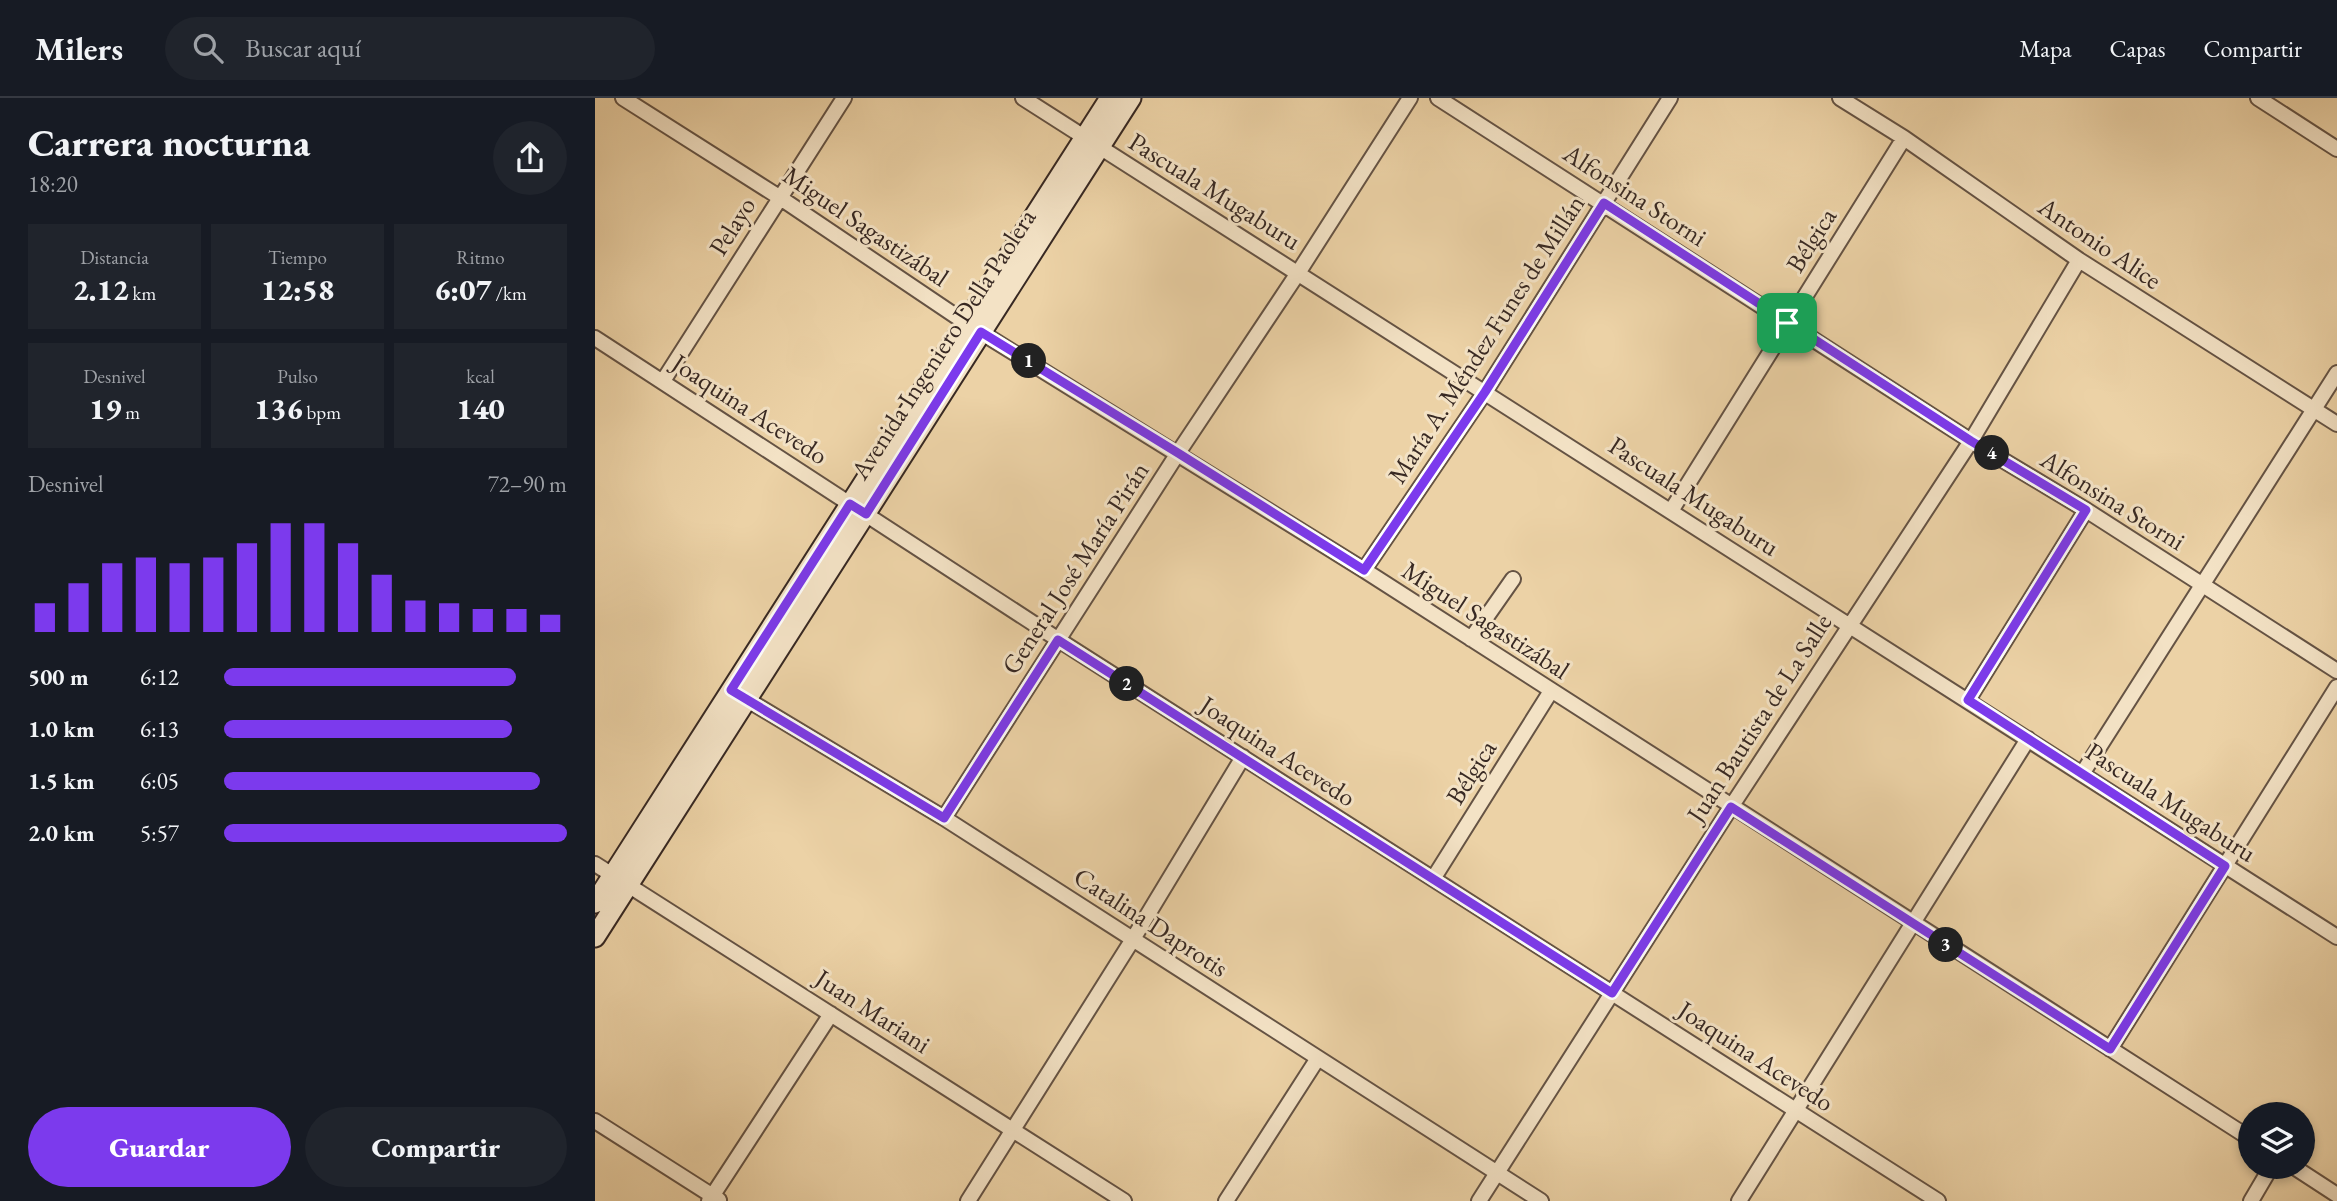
<!DOCTYPE html>
<html lang="es">
<head>
<meta charset="utf-8">
<style>
  body { margin:0; font-family:"EB Garamond",serif; background:#20242c; color:#f1f3f6; height:100vh; display:flex; flex-direction:column; font-size:26px; white-space:nowrap }
  * { box-sizing:border-box; margin:0 }
  p { font-size:23px; color:#9ea1a6 }
  .icon { flex:none; width:38px; height:38px; fill:none; stroke:currentColor; stroke-width:2; stroke-linecap:round; stroke-linejoin:round }
  .map { position:relative; flex:1; overflow:hidden }
  .drawer { display:flex; flex-direction:column; background:#171b24; width:595px }
  .drawer>* { flex:none }
  .controls { position:absolute; left:1643px; top:1004px; display:grid; gap:14px }
  .controls a { display:grid; place-items:center; width:77px; height:77px; border-radius:50%; background:#171b24; box-shadow:0 4px 10px #0003; font-size:35px }
  .pin { position:absolute; display:grid; place-items:center; width:60px; height:60px; color:#fff; margin:-30px; border-radius:14px; box-shadow:0 4px 10px #0006 }
  .km { position:absolute; width:35px; height:35px; margin:-18px; border-radius:50%; background:#222; color:#fff; font-size:19px; line-height:35px; text-align:center }
  .round { display:grid; place-items:center; flex:none; width:74px; height:74px; border-radius:37px; background:#20242c }
  .headline { display:flex; align-items:center; justify-content:space-between; height:119px; padding:0 28px }
  h1 { font-size:38px; font-weight:800; line-height:52px }
  .stats { display:grid; grid-template-columns:repeat(3,1fr); gap:10px; height:119px; padding:7px 28px }
  .stats div { display:grid; align-content:center; border-radius:0px; background:#20242c; text-align:center }
  .stats b { font-size:30px; font-weight:800 }
  .stats small { font-size:19px; font-weight:400 }
  .stats p { font-size:19px }
  .chart { height:196px; padding:14px 28px }
  .chart p { display:flex; justify-content:space-between }
  .chart svg { width:100%; height:126px; margin-top:7px; stroke:#7c3aed; stroke-width:6 }
  .primary-button { display:flex; gap:14px; margin-top:auto; padding:14px 28px }
  .primary-button a { flex:1; height:80px; border-radius:42px; background:#7c3aed; color:#fff; font-size:28px; font-weight:800; line-height:80px; text-align:center }
  .primary-button a+a { background:#20242c; color:#f1f3f6 }
  ul { padding:0 28px; list-style:none; font-size:23px }
  li { display:grid; grid-template-columns:112px 84px 1fr; align-items:center; height:52px }
  li i { height:18px; border-radius:9px; background:#7c3aed }
  header { display:flex; align-items:center; gap:42px; box-sizing:border-box; height:98px; padding:0 35px; background:#171b24; border-bottom:2px solid #363941 }
  header strong { font-size:33px }
  nav { display:flex; gap:38px; margin-inline-start:auto; font-size:24px }
  .search { width:490px; height:63px; background:#20242c; display:flex; align-items:center; gap:18px; box-sizing:border-box; padding:0 24px; border-radius:38px; color:#9ea1a6; font-size:26px }
  main { display:flex; flex:1; min-height:0 }
  .map>svg:first-child { display:block }
  .lines { fill:none; stroke-linecap:round; stroke-linejoin:round }
  .street-casing { stroke:#655344; stroke-width:18 }
  .secondary-casing { stroke:#382923; stroke-width:23 }
  .street { stroke:#f3e2c5; stroke-width:14 }
  .secondary { stroke:#f3e2c5; stroke-width:19 }
  .route-casing { stroke:#fff; stroke-width:14 }
  .route { stroke:#7c3aed; stroke-width:9 }
  .labels { text-anchor:middle; dominant-baseline:central; stroke-width:6; stroke-linejoin:round; paint-order:stroke }
  .street-label { font-size:26px; fill:#382923; stroke:#f3e2c5 }
</style>
</head>
<body>
<header>
<strong>Milers</strong>
<div class="search"><svg class="icon" aria-label="search" viewBox="0 0 24 24"><circle cx="10" cy="10" r="6"/><path d="M15 15l6 6"/></svg>Buscar aquí</div>
<nav><a>Mapa</a><a>Capas</a><a>Compartir</a></nav>
</header>
<main>
<section class="drawer">
<div class="headline"><div><h1>Carrera nocturna</h1><p>18:20</p></div><a class="round"><svg class="icon" aria-label="share" viewBox="0 0 24 24"><path d="M12 15V3M7 8l5-5 5 5M5 13v7h14v-7"/></svg></a></div>
<div class="stats">
<div><p>Distancia</p><b>2.12<small> km</small></b></div>
<div><p>Tiempo</p><b>12:58</b></div>
<div><p>Ritmo</p><b>6:07<small> /km</small></b></div>
</div>
<div class="stats">
<div><p>Desnivel</p><b>19<small> m</small></b></div>
<div><p>Pulso</p><b>136<small> bpm</small></b></div>
<div><p>kcal</p><b>140</b></div>
</div>
<div class="chart"><p><span>Desnivel</span>72–90 m</p>
<svg viewBox="0 0 160 44" preserveAspectRatio="none"><path d="M5 44V34M15 44V27M25 44V20M35 44V18M45 44V20M55 44V18M65 44V13M75 44V6M85 44V6M95 44V13M105 44V24M115 44V33M125 44V34M135 44V36M145 44V36M155 44V38"/></svg>
</div>
<ul>
<li><b>500 m</b>6:12<i style="width:85%"></i></li>
<li><b>1.0 km</b>6:13<i style="width:84%"></i></li>
<li><b>1.5 km</b>6:05<i style="width:92%"></i></li>
<li><b>2.0 km</b>5:57<i style="width:100%"></i></li>
</ul>
<div class="primary-button"><a>Guardar</a><a>Compartir</a></div>
</section>
<div class="map">
<svg width="1742" height="1103" viewBox="0 0 1742 1103">
  <rect width="100%" height="100%" fill="#ecd2a6"/>
  <filter id="stains"><feTurbulence type="fractalNoise" baseFrequency=".00286" numOctaves="4"/><feColorMatrix values="0 0 0 0 .2 0 0 0 0 .09 0 0 0 0 .02 0 0 0 .5 -.17"/></filter>
  <radialGradient id="worn" r=".72"><stop offset=".6" stop-color="#630" stop-opacity="0"/><stop offset="1" stop-color="#630" stop-opacity=".3"/></radialGradient>
  <g class="lines">
    <defs>
      <path id="street" d="M28,0L184,99L371,225L769,472L1656,1041
        M428,0L1742,839
        M843,0L1376,343L1491,412L1742,573
        M1245,0L1309,40L1484,162L1742,326
        M1663,0L1742,51
        M0,240L470,546L1343,1103
        M68,283L249,0
        M1076,413L1309,40
        M769,472L890,294L1075,0
        M876,541L918,481
        M146,598L349,720L946,1103
        M1373,602L1491,412
        M1487,676L1742,275
        M349,720L583,355L703,175L815,0
        M0,766L529,1103
        M838,781L956,593
        M1515,951L1742,589
        M0,1023L124,1102
        M1699,1069L1742,1097
        M114,1103L236,916
        M373,1103L538,841L648,659
        M631,1103L723,960
        M884,1103L1136,709L1376,343L1484,162
        M1144,1103L1433,641
        M1656,1103L1676,1069"/>
      <path id="secondary" d="M0,805L515,0
        M0,839L536,0"/>
    </defs>
    <use href="#street" class="street-casing"/>
    <use href="#secondary" class="secondary-casing"/>
    <use href="#street" class="street"/>
    <use href="#secondary" class="secondary"/>
  </g>
  <g class="lines">
    <defs>
      <path id="route" d="M1009,105L1376,343L1491,412L1373,602L1630,768L1515,951L1136,709L1017,895L463,542L349,720L136,592L255,406L271,416L386,234L583,355L769,472L890,294Z"/>
    </defs>
    <use href="#route" class="route-casing"/>
    <use href="#route" class="route"/>
  </g>
  <g class="labels">
    <g class="street-label">
      <text transform="translate(620 93) rotate(32)">Pascuala Mugaburu</text>
      <text transform="translate(1040 97) rotate(33)">Alfonsina Storni</text>
      <text transform="translate(137 128) rotate(-58)">Pelayo</text>
      <text transform="translate(271 128) rotate(34)">Miguel Sagastizábal</text>
      <text transform="translate(1216 142) rotate(-58)">Bélgica</text>
      <text transform="translate(1505 145) rotate(34)">Antonio Alice</text>
      <text transform="translate(891 241) rotate(-57)">María A. Méndez Funes de Millán</text>
      <text transform="translate(348 246) rotate(-57)">Avenida Ingeniero Della Paolera</text>
      <text transform="translate(155 311) rotate(33)">Joaquina Acevedo</text>
      <text transform="translate(1099 398) rotate(33)">Pascuala Mugaburu</text>
      <text transform="translate(1518 402) rotate(32)">Alfonsina Storni</text>
      <text transform="translate(480 470) rotate(-57)">General José María Pirán</text>
      <text transform="translate(891 522) rotate(33)">Miguel Sagastizábal</text>
      <text transform="translate(1164 620) rotate(-57)">Juan Bautista de La Salle</text>
      <text transform="translate(683 653) rotate(33)">Joaquina Acevedo</text>
      <text transform="translate(876 674) rotate(-58)">Bélgica</text>
      <text transform="translate(1576 704) rotate(33)">Pascuala Mugaburu</text>
      <text transform="translate(556 824) rotate(33)">Catalina Daprotis</text>
      <text transform="translate(278 913) rotate(33)">Juan Mariani</text>
      <text transform="translate(1161 958) rotate(33)">Joaquina Acevedo</text>
    </g>
  </g>
  <rect width="100%" height="100%" filter="url(#stains)"/>
  <rect width="100%" height="100%" fill="url(#worn)"/>
</svg>
<div class="controls">
<a><svg class="icon" aria-label="layers" viewBox="0 0 24 24"><path d="M12 4l9 5-9 5-9-5zM3 14l9 5 9-5"/></svg></a>
</div>
<div class="pin" style="left:1192px;top:225px;background:#1e9e55"><svg class="icon" aria-label="arrive" viewBox="0 0 24 24"><path d="M6 21V4h12l-3 4 3 4H6"/></svg></div>
<b class="km" style="left:434px;top:263px">1</b>
<b class="km" style="left:532px;top:586px">2</b>
<b class="km" style="left:1351px;top:847px">3</b>
<b class="km" style="left:1397px;top:355px">4</b>
</div>
</main>
</body>
</html>
